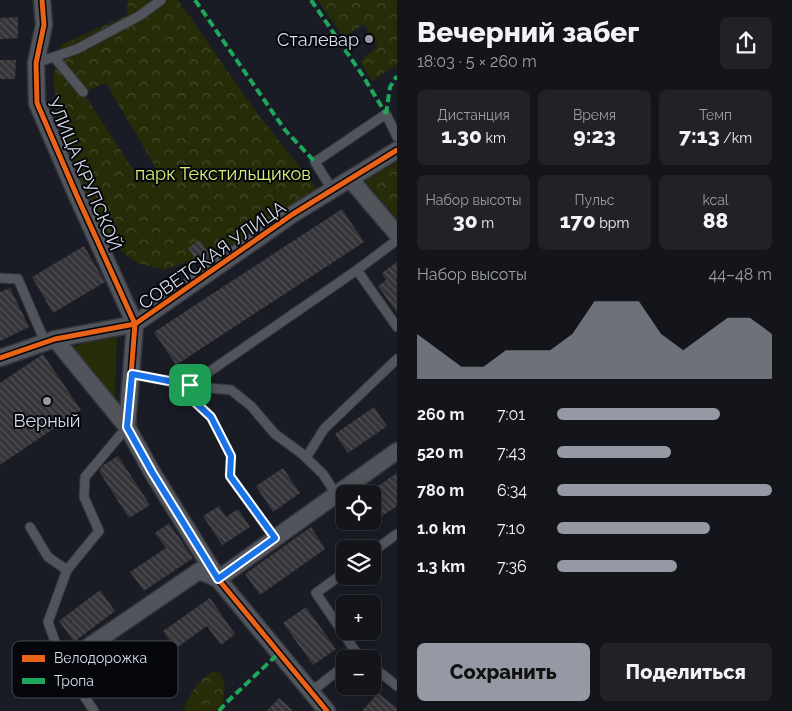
<!DOCTYPE html>
<html lang="ru">
<head>
<meta charset="utf-8">
<style>
  body { margin:0; font-family:Raleway,sans-serif; background:#202228; color:#f1f3f6; height:100vh; display:flex; flex-direction:column; font-size:19px; white-space:nowrap }
  * { box-sizing:border-box; margin:0 }
  p { font-size:16px; color:#9d9fa3 }
  .icon { flex:none; width:28px; height:28px; fill:none; stroke:currentColor; stroke-width:2; stroke-linecap:round; stroke-linejoin:round }
  .map { position:relative; flex:1; overflow:hidden }
  .side { display:flex; flex-direction:column; background:#13151b; width:395px }
  .side>* { flex:none }
  .controls { position:absolute; left:336px; top:485px; display:grid; gap:10px }
  .controls a { display:grid; place-items:center; width:45px; height:45px; border-radius:8px; background:#13151b; box-shadow:0 2px 12px #0003,0 0 0 1px #32343a; font-size:25px }
  .pin { position:absolute; display:grid; place-items:center; width:42px; height:42px; color:#fff; margin:-21px; border-radius:10px; box-shadow:0 2px 8px #0006 }
  .round { display:grid; place-items:center; flex:none; width:52px; height:52px; border-radius:8px; background:#202228 }
  .headline { display:flex; align-items:center; justify-content:space-between; height:85px; padding:0 20px }
  h1 { font-size:28px; font-weight:800; line-height:38px }
  .metrics { display:grid; grid-template-columns:repeat(3,1fr); gap:8px; height:85px; padding:5px 20px }
  .metrics div { display:grid; align-content:center; border-radius:8px; background:#202228; text-align:center }
  .metrics b { font-size:21px; font-weight:800 }
  .metrics small { font-size:14px; font-weight:400 }
  .metrics p { font-size:14px }
  .chart { height:140px; padding:10px 20px }
  .chart p { display:flex; justify-content:space-between }
  .chart svg { width:100%; height:90px; margin-top:5px; fill:#9599a3; opacity:.7 }
  .action { display:flex; gap:10px; margin-top:auto; padding:10px 20px }
  .action a { flex:1; height:58px; border-radius:8px; background:#9599a3; color:#111; font-size:20px; font-weight:800; line-height:58px; text-align:center }
  .action a+a { background:#202228; color:#f1f3f6 }
  ul { padding:0 20px; list-style:none; font-size:16px }
  li { display:grid; grid-template-columns:80px 60px 1fr; align-items:center; height:38px }
  li i { height:12px; border-radius:6px; background:#9599a3 }
  main { display:flex; flex:1; min-height:0 }
  .map>svg:first-child { display:block }
  .grass { fill:#252c07 }
  .forest { fill:url(#forest-crowns); fill-rule:evenodd }
  .building { fill:url(#building-back-hatch) }
  .lines { fill:none; stroke-linecap:round; stroke-linejoin:round }
  .lane-casing { stroke:#33363c; stroke-width:11 }
  .street-casing { stroke:#33363c; stroke-width:19 }
  .lane { stroke:#51545b; stroke-width:9 }
  .street { stroke:#51545b; stroke-width:16 }
  .quiet { stroke:#20a55d; stroke-width:4; stroke-dasharray:8 4; stroke-linecap:butt }
  .cycleway-casing { stroke:#04060c; stroke-width:8 }
  .cycleway { stroke:#ea6118; stroke-width:5 }
  .route-casing { stroke:#fff; stroke-width:10 }
  .route { stroke:#1a73e8; stroke-width:6 }
  .poi-dot { fill:#9599a3; stroke:#04060c; stroke-width:2 }
  .labels { text-anchor:middle; dominant-baseline:central; stroke-width:4; stroke-linejoin:round; paint-order:stroke }
  .poi-label { font-size:18px; fill:#d8dde7; stroke:#04060c; text-anchor:end }
  .park-label { font-size:18px; fill:#d9f278; stroke:#04060c }
  .street-label { font-size:18px; fill:#d8dde7; stroke:#04060c }
  .key { fill:#04060c; stroke:#44464e; stroke-width:1 }
  .key-label { font-size:14px; fill:#d8dde7 }
</style>
</head>
<body>
<main>
<div class="map">
<svg width="397" height="711" viewBox="0 0 397 711">
  <defs>
    <pattern id="forest-crowns" width="20" height="18" patternUnits="userSpaceOnUse" patternTransform="scale(1.25)"><rect width="20" height="18" fill="#252c07"/><path d="M2 6a3 3 0 1 1 6 0M12 15a3 3 0 1 1 6 0" fill="none" stroke="#444a2b"/></pattern>
    <pattern id="building-back-hatch" width="6" height="6" patternUnits="userSpaceOnUse" patternTransform="scale(1.25)"><rect width="6" height="6" fill="#353439"/><path d="M-1 5l2 2M0 0l6 6M5-1l2 2" fill="none" stroke="#525156"/></pattern>
  </defs>
  <rect width="100%" height="100%" fill="#191c24"/>
  <path class="grass" d="M117,332L115,401L73,347Z"/>
  <path class="forest" d="M128,0H178L259,116L317,188L232,245L165,270L137,263L106,239L78,176L58,114L53,79L61,45L127,15ZM106,83L158,172L141,182L83,92Z
    M318,0H397V69L395,66L372,81L360,61L378,46L364,24L344,38Z
    M397,162V219L365,181Z
    M213,672H220L225,686L222,711H183C191,693 195,682 213,672Z"/>
  <path class="building" d="M18,17V38L0,39V18Z
    M0,60H16L15,79H0Z
    M342,209L364,242L176,365L154,332Z
    M200,240L212,259L200,266L188,248Z
    M84,246L105,282L53,313L32,277Z
    M397,262V313L378,286L386,280L382,273Z
    M10,288L29,327L0,341V292Z
    M43,354L81,410L0,465V383Z
    M374,407L387,426L348,453L335,434Z
    M118,456L150,505L129,518L99,471L102,466Z
    M283,468L300,493L273,512L256,486Z
    M397,473V506L372,523V490Z
    M219,506L226,517L238,509L250,527L222,545L203,516Z
    M169,523L193,558L144,591L130,572L166,548L155,533Z
    M311,527L325,549L260,595L245,574Z
    M100,590L115,611L74,642L59,621Z
    M210,598L235,634L221,645L207,626L175,649L163,631Z
    M306,607L336,649L313,665L283,623Z
    M378,693L397,708V711H362Z
    M279,698L293,711H267Z"/>
  <g class="lines">
    <defs>
      <path id="lane" d="M54,57L83,92
        M36,63L77,49L139,16L161,0
        M333,191L315,162L386,114L397,137
        M397,240L357,270L397,327
        M0,278L18,279L45,342
        M132,374L197,387L231,390L251,406L275,434L301,453L323,474L336,494
        M306,458L324,429L397,359
        M30,527L48,557L67,570L48,622L63,664L94,711
        M275,539L230,476L231,456L211,417L196,403L190,385L357,270
        M372,552L397,534
        M67,570L99,531L84,497L85,477L127,427
        M345,572L316,593L358,655L363,659
        M372,666L397,686
        M311,692L345,665"/>
      <path id="street" d="M42,0L44,25L36,63L37,103L77,196L135,324L127,427L152,472L218,579L327,711
        M351,180L397,234
        M55,339L127,427
        M0,358L55,339L135,324L293,214L397,150
        M63,664L199,571L218,579L397,451"/>
    </defs>
    <use href="#lane" class="lane-casing"/>
    <use href="#street" class="street-casing"/>
    <use href="#lane" class="lane"/>
    <use href="#street" class="street"/>
    <path class="quiet" d="M195,0L285,130L315,162
      M311,0L363,76L386,114
      M386,114L390,87L397,76
      M219,711L226,703L279,653"/>
    <defs>
      <path id="cycleway" d="M42,0L44,25L36,63L37,103L77,196L135,324L127,427L152,472L218,579L327,711
        M0,358L55,339L135,324L293,214L397,150"/>
    </defs>
    <use href="#cycleway" class="cycleway-casing"/>
    <use href="#cycleway" class="cycleway"/>
  </g>
  <g class="lines">
    <defs>
      <path id="route" d="M132,374L190,385L196,403L211,417L231,456L230,476L275,538L218,579L152,472L127,427Z"/>
    </defs>
    <use href="#route" class="route-casing"/>
    <use href="#route" class="route"/>
  </g>
  <g class="poi-dot">
    <circle cx="369" cy="39" r="5"/>
    <circle cx="47" cy="401" r="5"/>
  </g>
  <g class="labels">
    <g class="poi-label">
      <text x="359" y="39">Сталевар</text>
      <text x="47" y="420" text-anchor="middle">Верный</text>
    </g>
    <g class="park-label">
      <text x="223" y="173">парк Текстильщиков</text>
    </g>
    <g class="street-label">
      <text transform="translate(85 174) rotate(67)">УЛИЦА КРУПСКОЙ</text>
      <text transform="translate(212 255) rotate(-35)">СОВЕТСКАЯ УЛИЦА</text>
    </g>
  </g>
  <rect x="12" y="641" width="166" height="57" rx="8" class="key"/>
  <rect x="22" y="655" width="23" height="7" fill="#ea6118"/>
  <rect x="22" y="678" width="23" height="6" fill="#20a55d"/>
  <g class="key-label">
    <text x="54" y="663">Велодорожка</text>
    <text x="54" y="686">Тропа</text>
  </g>
</svg>
<div class="controls">
<a><svg class="icon" aria-label="locate" viewBox="0 0 24 24"><circle cx="12" cy="12" r="6"/><path d="M12 2v4M12 18v4M2 12h4M18 12h4"/></svg></a>
<a><svg class="icon" aria-label="layers" viewBox="0 0 24 24"><path d="M12 4l9 5-9 5-9-5zM3 14l9 5 9-5"/></svg></a>
<a>+</a>
<a>−</a>
</div>
<div class="pin" style="left:190px;top:385px;background:#1e9e55"><svg class="icon" aria-label="arrive" viewBox="0 0 24 24"><path d="M6 21V4h12l-3 4 3 4H6"/></svg></div>
</div>
<section class="side">
<div class="headline"><div><h1>Вечерний забег</h1><p>18:03 · 5 × 260 m</p></div><a class="round"><svg class="icon" aria-label="share" viewBox="0 0 24 24"><path d="M12 15V3M7 8l5-5 5 5M5 13v7h14v-7"/></svg></a></div>
<div class="metrics">
<div><p>Дистанция</p><b>1.30<small> km</small></b></div>
<div><p>Время</p><b>9:23</b></div>
<div><p>Темп</p><b>7:13<small> /km</small></b></div>
</div>
<div class="metrics">
<div><p>Набор высоты</p><b>30<small> m</small></b></div>
<div><p>Пульс</p><b>170<small> bpm</small></b></div>
<div><p>kcal</p><b>88</b></div>
</div>
<div class="chart"><p><span>Набор высоты</span>44–48 m</p>
<svg viewBox="0 0 160 44" preserveAspectRatio="none"><path d="M0 44V22L10 30L20 38L30 38L40 30L50 30L60 30L70 22L80 6L90 6L100 6L110 22L120 30L130 22L140 14L150 14L160 22V44z"/></svg>
</div>
<ul>
<li><b>260 m</b>7:01<i style="width:76%"></i></li>
<li><b>520 m</b>7:43<i style="width:53%"></i></li>
<li><b>780 m</b>6:34<i style="width:100%"></i></li>
<li><b>1.0 km</b>7:10<i style="width:71%"></i></li>
<li><b>1.3 km</b>7:36<i style="width:56%"></i></li>
</ul>
<div class="action"><a>Сохранить</a><a>Поделиться</a></div>
</section>
</main>
</body>
</html>
